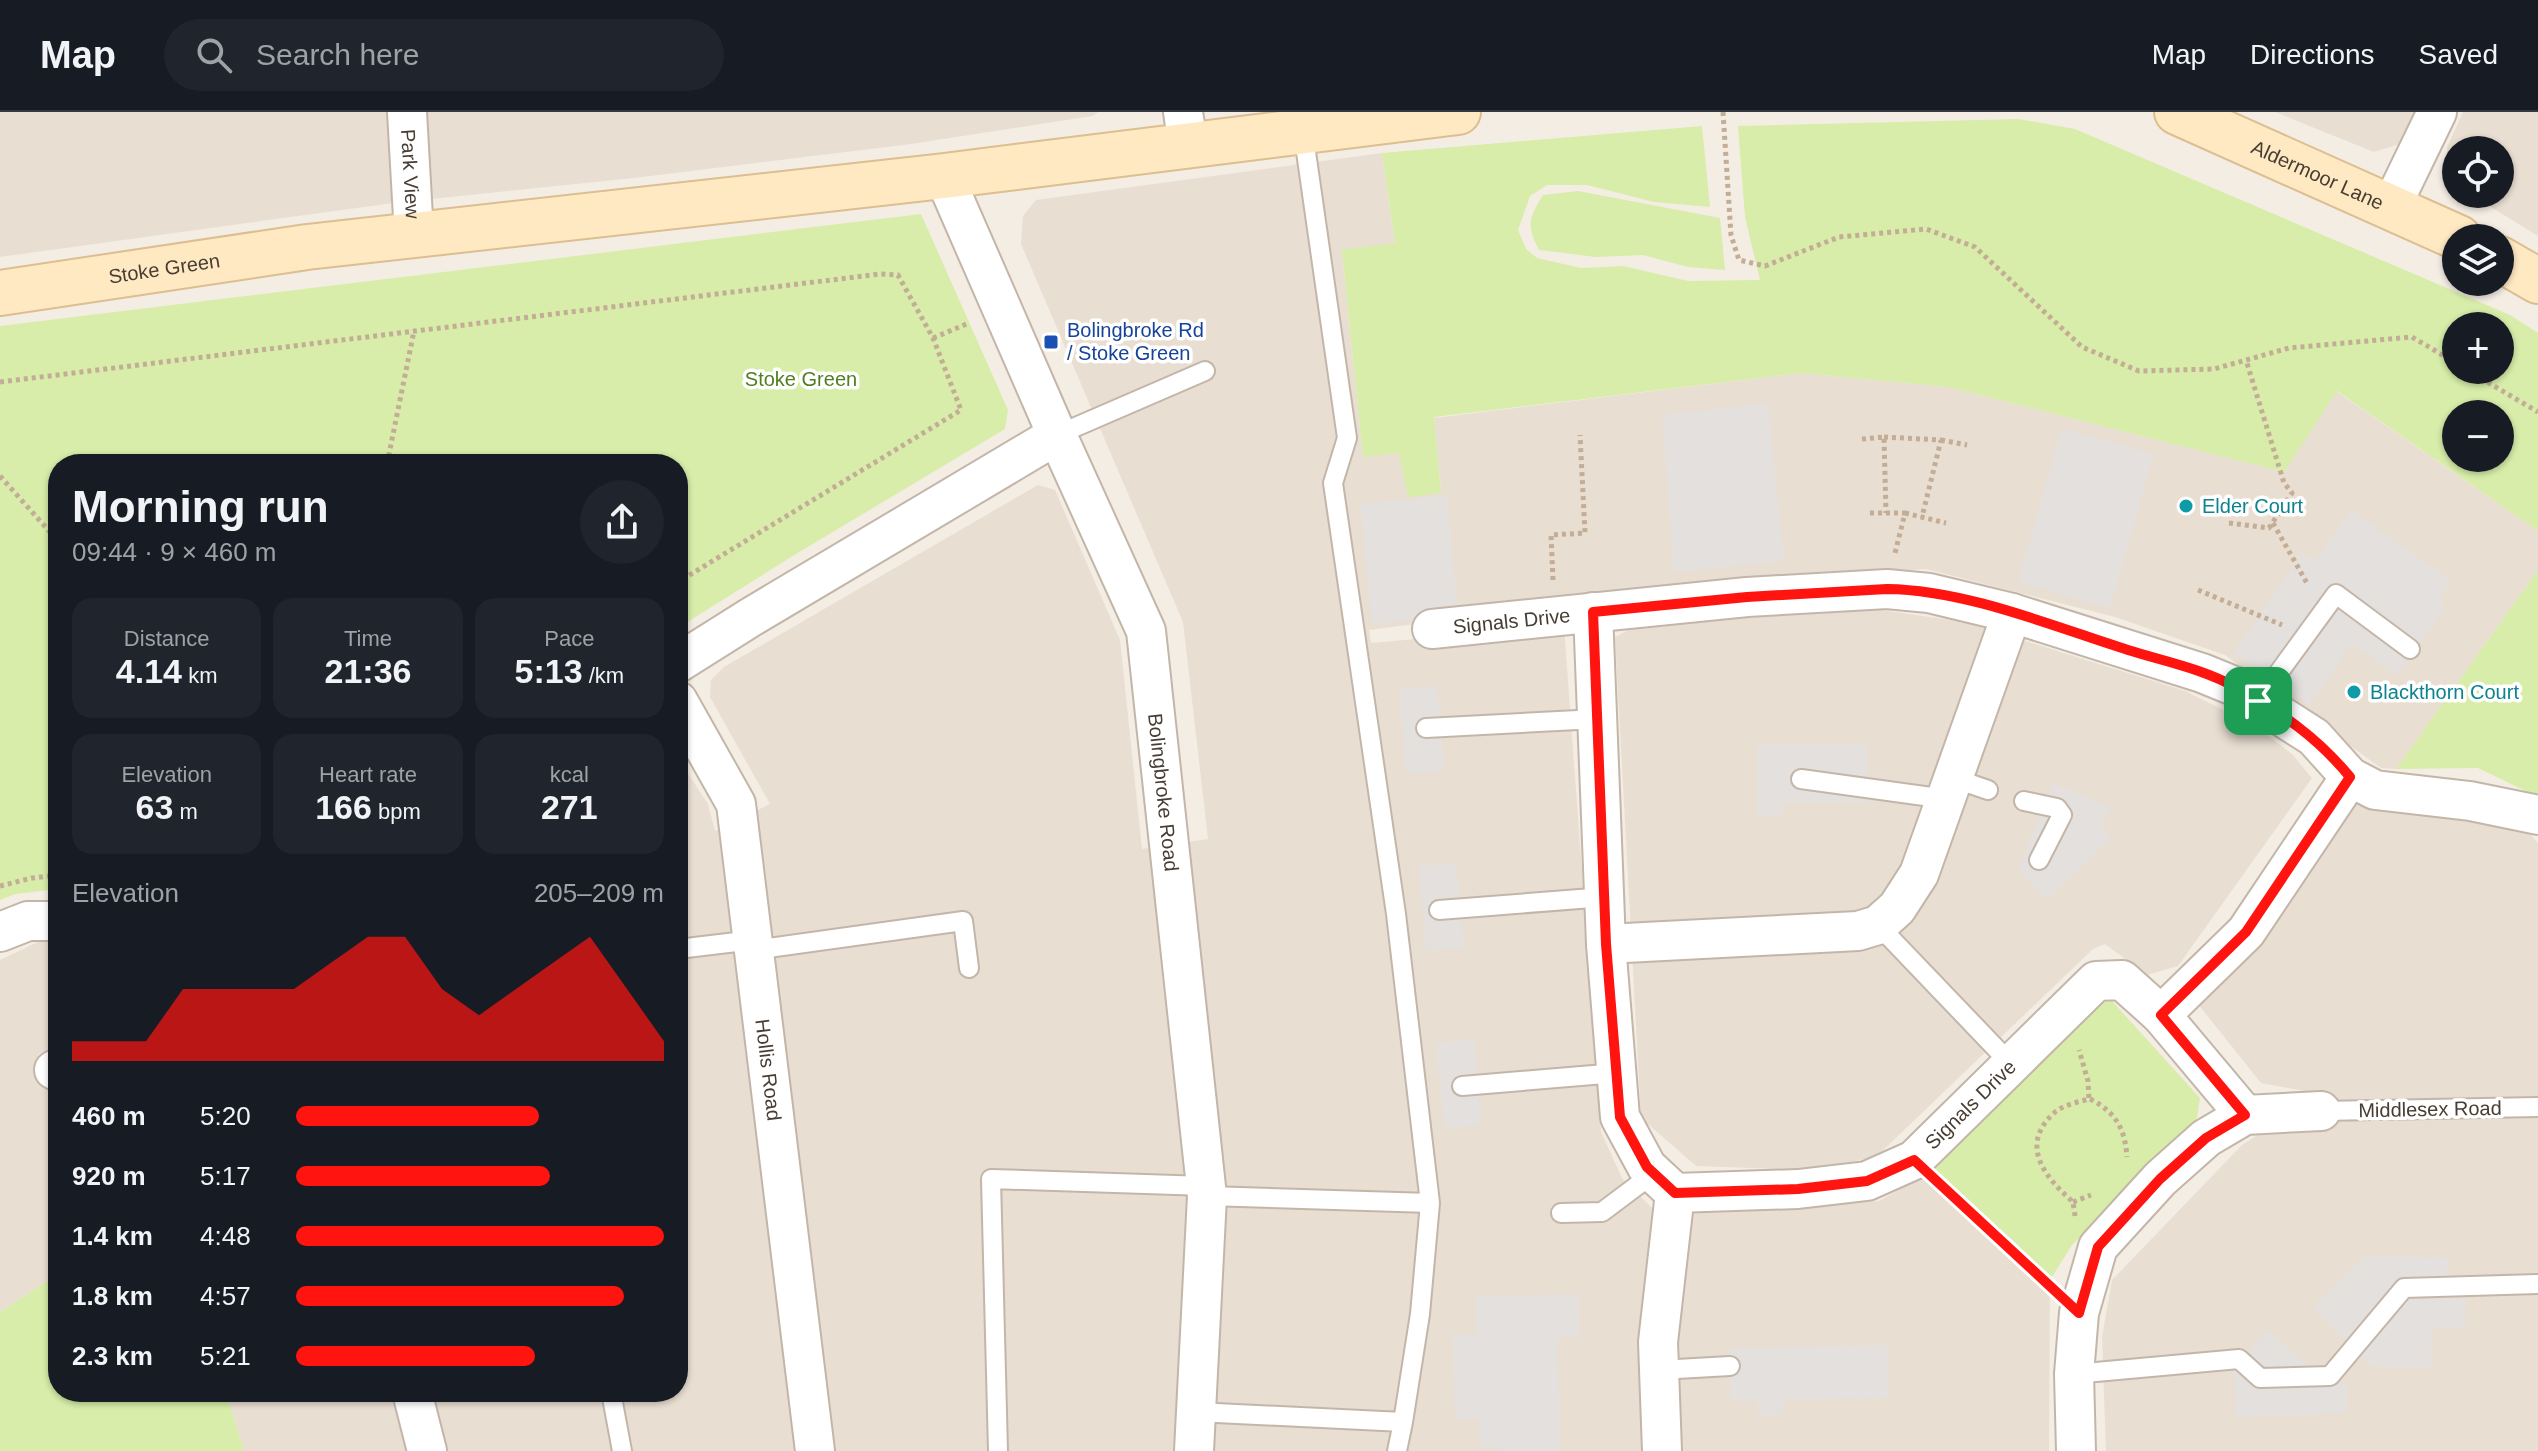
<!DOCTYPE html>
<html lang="en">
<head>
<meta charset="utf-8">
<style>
  body { margin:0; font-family:Helvetica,sans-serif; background:#20242c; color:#f1f3f6; height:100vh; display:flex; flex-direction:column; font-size:30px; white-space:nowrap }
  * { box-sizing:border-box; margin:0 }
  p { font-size:26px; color:#9ea1a6 }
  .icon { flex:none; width:44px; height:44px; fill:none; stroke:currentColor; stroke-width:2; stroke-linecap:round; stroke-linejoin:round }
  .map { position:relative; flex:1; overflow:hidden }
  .details { position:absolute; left:48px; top:342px; width:640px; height:948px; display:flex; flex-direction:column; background:#171b24; border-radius:32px; box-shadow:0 2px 6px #0004 }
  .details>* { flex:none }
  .fabs { position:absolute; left:2442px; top:24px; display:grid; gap:16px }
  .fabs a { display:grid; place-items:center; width:72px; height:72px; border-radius:50%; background:#171b24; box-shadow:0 2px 6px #0004; font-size:40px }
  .pin { position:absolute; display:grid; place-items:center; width:68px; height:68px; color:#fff; margin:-34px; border-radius:16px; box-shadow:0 4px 12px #0006 }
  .round { display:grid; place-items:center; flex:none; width:84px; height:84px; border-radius:42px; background:#20242c }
  .overview { display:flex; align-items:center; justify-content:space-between; height:136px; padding:0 24px }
  h1 { font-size:44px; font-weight:700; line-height:60px }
  .figures { display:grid; grid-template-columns:repeat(3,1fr); gap:12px; height:136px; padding:8px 24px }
  .figures div { display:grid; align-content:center; border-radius:20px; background:#20242c; text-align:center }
  .figures b { font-size:34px; font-weight:700 }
  .figures small { font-size:22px; font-weight:400 }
  .figures p { font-size:22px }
  .chart { height:224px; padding:16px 24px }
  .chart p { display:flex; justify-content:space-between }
  .chart svg { width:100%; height:144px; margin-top:8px; fill:#ff1410; opacity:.7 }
  ul { padding:0 24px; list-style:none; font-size:26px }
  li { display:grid; grid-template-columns:128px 96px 1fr; align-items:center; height:60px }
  li i { height:20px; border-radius:10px; background:#ff1410 }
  header { display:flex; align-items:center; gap:48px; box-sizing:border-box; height:112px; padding:0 40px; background:#171b24; border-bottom:2px solid #363941 }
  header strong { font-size:38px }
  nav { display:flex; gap:44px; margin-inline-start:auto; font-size:28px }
  .search { width:560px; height:72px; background:#20242c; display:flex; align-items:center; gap:20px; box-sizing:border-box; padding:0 28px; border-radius:44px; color:#9ea1a6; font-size:30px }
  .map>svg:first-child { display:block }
  .residential { fill:#e9ded2 }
  .green { fill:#d7eda9; fill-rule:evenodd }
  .parking { fill:#e4e0dd }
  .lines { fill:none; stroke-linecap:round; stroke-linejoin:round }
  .lane-casing { stroke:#c3b6a9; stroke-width:22 }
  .street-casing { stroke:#c3b6a9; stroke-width:42 }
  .secondary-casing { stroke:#dcbe91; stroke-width:48 }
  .path { stroke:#c4ad96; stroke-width:5; stroke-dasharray:4 4; stroke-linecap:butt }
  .lane { stroke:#fff; stroke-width:18 }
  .street { stroke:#fff; stroke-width:38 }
  .secondary { stroke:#ffe9c3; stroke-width:44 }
  .route-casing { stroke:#fff; stroke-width:16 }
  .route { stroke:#ff1410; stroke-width:10 }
  .transit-dot { fill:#1a4fb4; stroke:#fff; stroke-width:3 }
  .culture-dot { fill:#0f9aa8; stroke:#fff; stroke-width:3 }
  .labels { text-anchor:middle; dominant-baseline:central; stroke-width:7; stroke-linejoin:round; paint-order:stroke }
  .street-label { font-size:20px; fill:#473d33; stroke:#fff }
  .transit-label { font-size:20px; fill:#164399; stroke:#fff; text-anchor:start }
  .park-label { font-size:20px; fill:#517e21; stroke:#fff }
  .culture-label { font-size:20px; fill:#0d838f; stroke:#fff; text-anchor:start }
</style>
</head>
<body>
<header>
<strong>Map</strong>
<div class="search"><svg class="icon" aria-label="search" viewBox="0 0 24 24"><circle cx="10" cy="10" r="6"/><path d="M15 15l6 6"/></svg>Search here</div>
<nav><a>Map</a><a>Directions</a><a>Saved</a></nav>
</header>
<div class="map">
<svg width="2538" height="1339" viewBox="0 0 2538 1339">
  <rect width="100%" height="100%" fill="#f4ede4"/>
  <path class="residential" d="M0,0H1098L1093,4L911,32L634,66L393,91L0,145Z
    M2275,0H2419L2403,31L2374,40Z
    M2463,0H2538V124L2470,82H2500V38H2456V70L2447,53V35Z
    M1382,41L1395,132L1342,139L1363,344L1399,341L1441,380L1434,306L1801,261L1948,275L2284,360L2336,279L2538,419V458L2396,657L2381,656L2225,543L2115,505L1926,457L1727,471L1369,518L1371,531L1564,514L1601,1020L1622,1066L1659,1103L1879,1089L1931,1060L2050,1168L2049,1339H244L226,1280H678V646L708,692L715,719L770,692L710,585L711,568L724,555L1038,373L1055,378L1120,528L1142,737L1208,727L1183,510L1021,132L1023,104L1036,88Z
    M1881,498L1965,510L2185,579L2254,613L2292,642L2312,666L2178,854L2147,863L2105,832L2093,837L1876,1045L1808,1058L1696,1054L1641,1006L1615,525L1640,512Z
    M2345,684L2523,715L2538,731V1339H2106L2102,1225L2112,1168L2242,1033L2321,982L2261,971L2198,892Z
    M40,829H58V931L38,943L58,992V1162L0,1200V848Z"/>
  <path class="green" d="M2019,7L2075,17L2510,203L2538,221V419L2337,279L2284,360L1948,275L1801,261L1434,305L1441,381L1408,385L1399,341L1363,345L1342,138L1395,131L1382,41L1702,14L1710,95L1654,90L1587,73H1547L1530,84L1518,118L1526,137L1537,146L1581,156L1623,154L1688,169L1760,168L1745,105L1738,14ZM2456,214H2500V258H2456ZM2500,302V346H2456V302Z
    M1578,79L1720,106L1725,158L1688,155L1643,143L1596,145L1539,138C1526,113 1529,106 1543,83Z
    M921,102L1008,298L1005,317L791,445L678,516V352H58V777L15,782L0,788V214Z
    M2538,458V685L2478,656L2396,657Z
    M2112,889L2200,986L2196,1012L2072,1133L2050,1168L1931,1060L2092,893Z
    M58,1162V1280H226L244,1339H0V1200Z"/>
  <path class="parking" d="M1768,291L1784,449L1674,460L1662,303Z
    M2062,316L2154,342L2110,496L2018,470Z
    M1447,383L1458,504L1372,512L1360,392Z
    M2351,398L2451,468L2441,483L2443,498L2397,564L2352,532L2309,593L2234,540L2302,441L2315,450Z
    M1437,574L1444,659L1406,662L1399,577Z
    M1867,632L1868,690L1783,691L1782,704L1757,705V633Z
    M2053,671L2112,696L2100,714L2112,726L2046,788L2018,758Z
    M1456,751L1464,836L1426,839L1419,754Z
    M1474,927L1482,1013L1444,1016L1436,931Z
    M2365,1144L2449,1146L2448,1184L2466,1185L2465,1216H2432L2431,1256L2370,1254L2313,1195Z
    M1578,1182L1579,1225L1557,1226L1560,1339H1499L1498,1335L1480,1336L1479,1307H1455L1453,1223L1476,1222L1475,1185Z
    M2268,1218L2327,1271H2346L2347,1301L2236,1305L2234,1255Z
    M1888,1233L1889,1286L1784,1287L1783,1302L1758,1304V1288L1730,1289V1236Z"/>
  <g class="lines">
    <defs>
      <path id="lane" d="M1303,19L1347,326L1333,371L1396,802L1430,1091
        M1057,323L1205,259
        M2258,589L2336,482L2410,537
        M1426,616L1597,607
        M1953,666L1988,678
        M1801,667L1946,687
        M2024,689L2057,696L2062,703L2039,748
        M1439,798L1605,785
        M1878,813L2011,952
        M678,837L753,828
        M754,838L963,809L969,856
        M1462,974L1617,961
        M2321,999L2538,995
        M1207,1084L1430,1091L1420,1202L1403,1310
        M1561,1101L1602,1100L1654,1061
        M1659,1258L1730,1254
        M2074,1262L2239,1247L2260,1266L2330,1264L2404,1176L2538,1172
        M611,1280L622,1339
        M1196,1300L1403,1310L1397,1339
        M998,1339L991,1067L1206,1074"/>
      <g id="street">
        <path id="s1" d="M407,0L414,123"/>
        <path d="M1183,0L1188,33"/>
        <path id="s2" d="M944,64L1057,323L1146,519L1207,1084L1194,1339"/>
        <path d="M2391,95L2437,0"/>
        <path id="s3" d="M1593,500L1606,832L1620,1005L1647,1055L1675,1081L1798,1077L1867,1069L1914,1048L2096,869L2122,868L2161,903L2245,1003"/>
        <path id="s4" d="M1432,517L1747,485L1887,477L1929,481L2012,501L2202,561L2234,574L2314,625L2350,665L2375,678L2470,689L2538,703"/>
        <path d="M678,551L751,505L1057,323"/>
        <path id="s5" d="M678,589L736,692L815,1339"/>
        <path d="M0,820L28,809H58"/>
        <path d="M1606,832L1858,819L1878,813L1897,796L1919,762L2012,501"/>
        <path d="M2161,903L2246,820L2350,665"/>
        <path d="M54,958L58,956"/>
        <path d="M412,1280L427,1339"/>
        <path d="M1662,1339L1658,1230L1675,1081"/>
        <path d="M2076,1339L2074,1262L2079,1201L2098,1135L2160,1067L2206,1026L2245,1003L2321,999"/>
      </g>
      <g id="secondary">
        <path id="s6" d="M2177,0L2459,126"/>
        <path d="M2500,147L2538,169"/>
        <path id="s7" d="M0,181L307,135L944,64L1458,0"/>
      </g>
    </defs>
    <use href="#lane" class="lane-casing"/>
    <use href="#street" class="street-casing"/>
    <use href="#secondary" class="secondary-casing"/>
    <path class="path" d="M1723,0L1731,123L1739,148L1765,154L1839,125L1926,117L1975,135L2082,235L2139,259L2214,257L2289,236L2412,225L2456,251
      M933,226L969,211
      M2467,258L2538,300
      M0,270L880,162L898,163L933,226L961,298L678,470
      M1884,325L1941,328L1922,405
      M1862,327L1884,325L1886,401
      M1941,328L1967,333
      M387,352L414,219
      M0,364L58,429
      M1870,401H1905L1895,441
      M1905,401L1946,411
      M2229,411L2269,416L2292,381L2284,371L2246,248
      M2273,411L2308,473
      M1553,468L1551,423L1585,421L1580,323
      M2198,478L2282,513
      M0,774L32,766L58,763
      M2090,987C2116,1000 2125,1017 2127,1045
      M1941,1073L2048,1172
      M2073,1090L2091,1083
      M2075,1104L2073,1090C2046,1066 2018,1034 2054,1001C2063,993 2078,990 2089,987L2088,969L2079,938"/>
    <use href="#lane" class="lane"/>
    <use href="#street" class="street"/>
    <use href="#secondary" class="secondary"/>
  </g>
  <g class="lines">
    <defs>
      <path id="route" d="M1887,477C1966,478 2052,514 2128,538C2163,549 2204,557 2237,576C2281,600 2318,626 2350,665L2246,820L2161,903L2245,1003L2206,1026L2160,1067L2098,1135L2079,1201L1914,1048L1867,1069L1798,1077L1675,1081L1647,1055L1620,1005L1606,832L1593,500L1747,485Z"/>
    </defs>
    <use href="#route" class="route-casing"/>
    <use href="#route" class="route"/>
  </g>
  <rect class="transit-dot" x="1043" y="222" width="16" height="16" rx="4"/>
  <g class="culture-dot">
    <circle cx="2186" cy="394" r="8"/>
    <circle cx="2354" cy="580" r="8"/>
  </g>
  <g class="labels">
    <g class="street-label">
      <text stroke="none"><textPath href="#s1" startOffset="62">Park View</textPath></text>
      <text stroke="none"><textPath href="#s6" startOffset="154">Aldermoor Lane</textPath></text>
      <text stroke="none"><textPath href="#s7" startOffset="166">Stoke Green</textPath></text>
      <text stroke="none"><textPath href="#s4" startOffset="80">Signals Drive</textPath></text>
      <text stroke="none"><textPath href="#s2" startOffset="660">Bolingbroke Road</textPath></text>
      <text stroke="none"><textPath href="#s5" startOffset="386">Hollis Road</textPath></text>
      <text stroke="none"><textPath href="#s3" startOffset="924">Signals Drive</textPath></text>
      <text transform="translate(2430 997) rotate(-1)">Middlesex Road</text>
    </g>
    <g class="transit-label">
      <text x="1067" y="218">Bolingbroke Rd<tspan x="1067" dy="23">/ Stoke Green</tspan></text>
    </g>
    <g class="park-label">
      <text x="801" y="267">Stoke Green</text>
    </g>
    <g class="culture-label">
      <text x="2202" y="394">Elder Court</text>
      <text x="2370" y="580">Blackthorn Court</text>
    </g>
  </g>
</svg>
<div class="fabs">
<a><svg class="icon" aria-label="locate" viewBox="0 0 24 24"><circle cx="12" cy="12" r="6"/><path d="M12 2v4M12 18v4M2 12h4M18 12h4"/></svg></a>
<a><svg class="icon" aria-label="layers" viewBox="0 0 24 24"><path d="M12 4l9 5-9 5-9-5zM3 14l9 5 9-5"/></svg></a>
<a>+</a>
<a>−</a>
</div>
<div class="pin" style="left:2258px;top:589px;background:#1e9e55"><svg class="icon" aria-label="arrive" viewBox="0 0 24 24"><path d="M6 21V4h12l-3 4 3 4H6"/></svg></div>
<section class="details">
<div class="overview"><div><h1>Morning run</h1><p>09:44 · 9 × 460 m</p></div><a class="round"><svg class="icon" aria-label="share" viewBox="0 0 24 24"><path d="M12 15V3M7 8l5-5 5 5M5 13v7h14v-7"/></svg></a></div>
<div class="figures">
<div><p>Distance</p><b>4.14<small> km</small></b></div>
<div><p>Time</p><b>21:36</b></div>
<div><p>Pace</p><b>5:13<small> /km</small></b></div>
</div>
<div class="figures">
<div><p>Elevation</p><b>63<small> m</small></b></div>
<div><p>Heart rate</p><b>166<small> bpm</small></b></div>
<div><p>kcal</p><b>271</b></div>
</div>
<div class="chart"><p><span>Elevation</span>205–209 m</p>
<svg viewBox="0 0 160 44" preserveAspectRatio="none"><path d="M0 44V38L10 38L20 38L30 22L40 22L50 22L60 22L70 14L80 6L90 6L100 22L110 30L120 22L130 14L140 6L150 22L160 38V44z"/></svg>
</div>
<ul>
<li><b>460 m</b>5:20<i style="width:66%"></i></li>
<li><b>920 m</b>5:17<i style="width:69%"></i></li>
<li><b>1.4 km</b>4:48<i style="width:100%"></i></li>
<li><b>1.8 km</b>4:57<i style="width:89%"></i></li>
<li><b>2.3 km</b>5:21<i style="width:65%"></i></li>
</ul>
</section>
</div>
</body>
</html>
